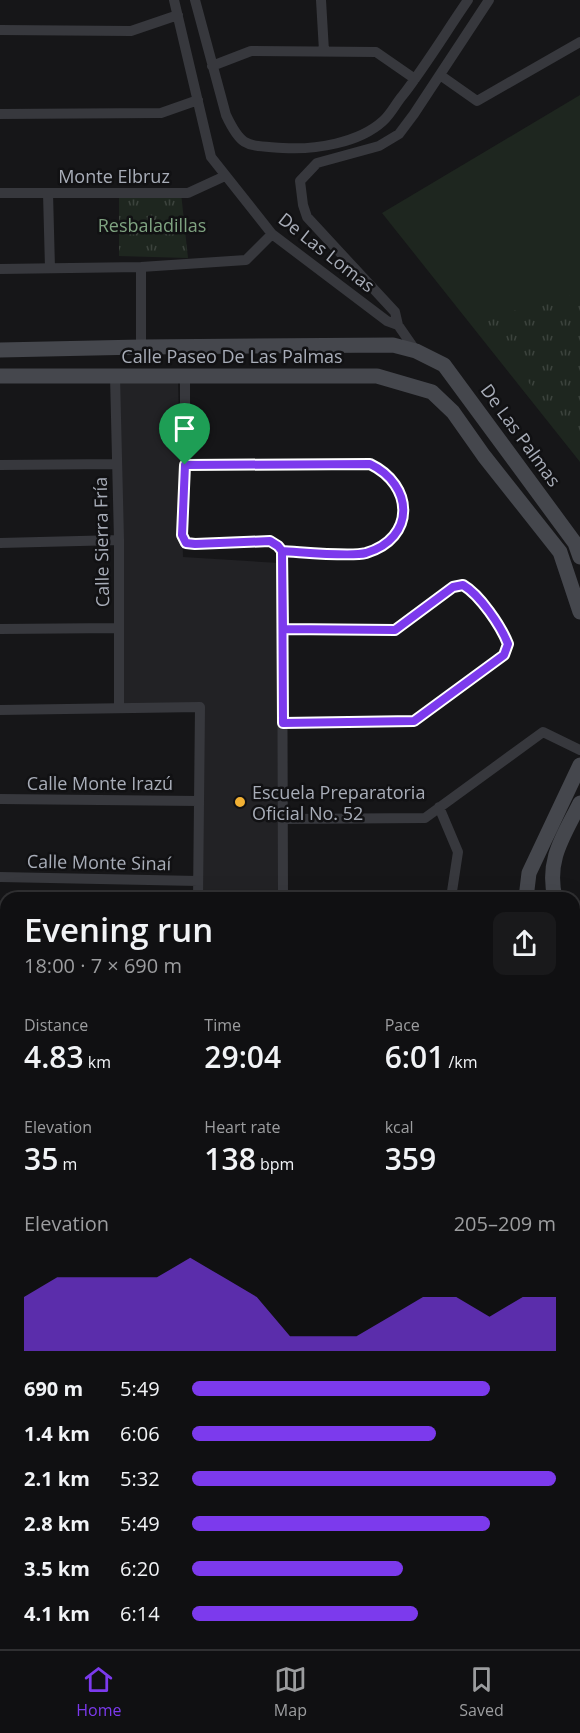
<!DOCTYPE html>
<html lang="en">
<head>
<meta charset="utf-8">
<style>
  body { margin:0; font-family:"Open Sans",sans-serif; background:#19191b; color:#f1f3f6; height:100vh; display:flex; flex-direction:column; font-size:22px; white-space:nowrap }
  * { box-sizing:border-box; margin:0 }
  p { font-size:20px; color:#9c9d9f }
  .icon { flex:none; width:33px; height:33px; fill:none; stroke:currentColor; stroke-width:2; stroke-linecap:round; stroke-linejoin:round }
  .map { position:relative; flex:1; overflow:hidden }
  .side { position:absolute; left:0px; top:892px; width:580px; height:758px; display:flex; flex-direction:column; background:#101012; border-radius:18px 18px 0 0; box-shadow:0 6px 24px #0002,0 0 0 2px #303032 }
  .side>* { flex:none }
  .pin { position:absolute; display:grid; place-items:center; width:51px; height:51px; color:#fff; margin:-62px -26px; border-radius:50% 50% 50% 0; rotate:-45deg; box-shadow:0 0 6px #0007 }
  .pin .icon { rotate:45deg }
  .round { display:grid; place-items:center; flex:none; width:63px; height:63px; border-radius:12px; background:#19191b }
  .head { display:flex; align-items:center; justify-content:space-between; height:102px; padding:0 24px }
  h1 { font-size:33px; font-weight:600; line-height:45px }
  .stats { display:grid; grid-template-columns:repeat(3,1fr); gap:9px; height:102px; padding:6px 24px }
  .stats div { display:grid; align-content:center }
  .stats b { font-size:30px; font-weight:600 }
  .stats small { font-size:16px; font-weight:400 }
  .stats p { font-size:16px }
  .chart { height:168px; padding:12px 24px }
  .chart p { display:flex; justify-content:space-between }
  .chart svg { width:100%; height:108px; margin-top:6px; fill:#7c3aed; opacity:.7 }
  ul { padding:0 24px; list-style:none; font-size:20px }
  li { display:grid; grid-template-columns:96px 72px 1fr; align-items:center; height:45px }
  li i { height:15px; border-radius:8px; background:#7c3aed }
  .menu { display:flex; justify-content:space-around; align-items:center; height:84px; border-top:2px solid #303032; background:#101012; font-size:16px; color:#9c9d9f }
  .menu a { display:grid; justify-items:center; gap:3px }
  .menu .on { color:#7c3aed }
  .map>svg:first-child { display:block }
  .built { fill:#222225 }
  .grass { fill:#1e261f }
  .park { fill:url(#park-tufts) }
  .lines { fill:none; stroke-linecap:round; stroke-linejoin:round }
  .path { stroke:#3d3f44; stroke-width:2; stroke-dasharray:3 4.5; stroke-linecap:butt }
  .lane { stroke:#37383d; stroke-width:5 }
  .street { stroke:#37383d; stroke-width:10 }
  .secondary { stroke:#45474d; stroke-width:15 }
  .route-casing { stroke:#fff; stroke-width:12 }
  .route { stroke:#7c3aed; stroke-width:8 }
  .poi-dot { fill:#f2b134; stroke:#111113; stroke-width:2 }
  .labels { text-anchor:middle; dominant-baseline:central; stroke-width:5; stroke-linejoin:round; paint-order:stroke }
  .street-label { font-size:18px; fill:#a8adb8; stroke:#111113 }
  .park-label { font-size:18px; fill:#7fa381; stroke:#111113 }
  .poi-label { font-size:18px; fill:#a8adb8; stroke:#111113; text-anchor:start }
</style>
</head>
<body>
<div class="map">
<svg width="580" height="1649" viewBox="0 0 580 1649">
  <defs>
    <pattern id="park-tufts" width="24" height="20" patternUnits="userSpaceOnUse" patternTransform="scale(1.5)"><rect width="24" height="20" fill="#1e261f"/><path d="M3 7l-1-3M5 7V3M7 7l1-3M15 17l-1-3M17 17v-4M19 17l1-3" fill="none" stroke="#3c433d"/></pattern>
  </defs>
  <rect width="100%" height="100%" fill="#161618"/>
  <path class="built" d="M117,383H178L183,557L279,563V898H200L203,704L121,705Z"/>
  <path class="grass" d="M580,95V462L382,213Z
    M575,1154L580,1157V1649H482L478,1644H574Z"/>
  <path class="park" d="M119,193H181L188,258L119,256Z
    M580,293V454L483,319Z
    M575,1144L580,1146V1519L574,1513Z"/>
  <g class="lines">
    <path class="path" d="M0,1196H6
      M0,1230L6,1231
      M0,1309L6,1310
      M574,1454L580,1457"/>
    <path class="lane" d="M451,1644L455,1648"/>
    <path class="street" d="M174,0L211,157L272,234L387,321L398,325L416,351
      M195,0L226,115C242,149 247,145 283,148C315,150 359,143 383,121C391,114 396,103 403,95C426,65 446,32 468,0
      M321,0L324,51
      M0,30L131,31L178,15
      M212,66L251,51L376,52L415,79
      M440,75L477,101L580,42
      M0,114L161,113L198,100
      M0,193H188L225,176
      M48,193L50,268
      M141,267V347
      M0,269L141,267L246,260L272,234
      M398,325L395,312L307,217L303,205L300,181L317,163L379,146L399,134L414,114L489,0
      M115,376L119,540V708
      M185,376V465L182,535L186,543L195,544L270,541L278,546L282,551L283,898
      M0,465L116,464
      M185,465L370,464C414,484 416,539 366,553C349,557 302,552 282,551
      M0,543L119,540
      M0,629L119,628
      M283,629L395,630L453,587L463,585C480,595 501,626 508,644L504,655L414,721L283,723
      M0,710L200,707L198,898
      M0,799L199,801
      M439,807L458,852L451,898
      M284,819L425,818L543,732L580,750
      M0,877L198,881
      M0,984L6,981
      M0,1272L6,1270
      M0,1375L6,1377
      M244,1649L250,1644
      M304,1649L310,1644
      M427,1649L432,1644"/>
    <path class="secondary" d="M0,350L141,347L393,345L416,351L444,365L575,543L580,557
      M0,376H377L432,392L453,412L484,456L560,552L580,612
      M526,898L529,873L580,765
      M555,898C546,860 563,837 580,803
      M574,937L580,946
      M574,982L580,990
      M574,1078L580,1079
      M574,1106L580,1107
      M0,1133L6,1131
      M0,1154L6,1151"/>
  </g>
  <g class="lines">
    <defs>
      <path id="route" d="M185,465L182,535L186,543L195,544L270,541L278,546L282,551L283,723L414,721L504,655L508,644C501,626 480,595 463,585L453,587L395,630L283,629L282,551C302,552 350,557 366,553C416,538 414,485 370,464L185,465"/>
    </defs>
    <use href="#route" class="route-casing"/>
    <use href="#route" class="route"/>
  </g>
  <circle class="poi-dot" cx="240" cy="802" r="6"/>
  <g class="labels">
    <g class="street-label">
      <text x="114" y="176">Monte Elbruz</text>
      <text transform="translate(327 252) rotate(38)">De Las Lomas</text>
      <text x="232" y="356">Calle Paseo De Las Palmas</text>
      <text transform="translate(521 435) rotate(54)">De Las Palmas</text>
      <text transform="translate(101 542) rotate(-91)">Calle Sierra Fría</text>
      <text x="100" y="783">Calle Monte Irazú</text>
      <text transform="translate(99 862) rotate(1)">Calle Monte Sinaí</text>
    </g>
    <g class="park-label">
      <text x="152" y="225">Resbaladillas</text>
    </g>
    <g class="poi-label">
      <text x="252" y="792">Escuela Preparatoria<tspan x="252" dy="21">Oficial No. 52</tspan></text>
    </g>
  </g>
</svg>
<div class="pin" style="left:185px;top:465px;background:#1e9e55"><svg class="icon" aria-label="arrive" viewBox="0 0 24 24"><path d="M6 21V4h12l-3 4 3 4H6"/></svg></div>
<section class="side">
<div class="head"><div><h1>Evening run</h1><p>18:00 · 7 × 690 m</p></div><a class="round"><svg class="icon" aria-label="share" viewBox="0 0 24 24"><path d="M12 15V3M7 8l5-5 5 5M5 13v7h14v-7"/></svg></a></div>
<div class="stats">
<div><p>Distance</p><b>4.83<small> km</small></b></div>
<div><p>Time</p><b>29:04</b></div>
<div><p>Pace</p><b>6:01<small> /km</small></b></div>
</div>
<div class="stats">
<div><p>Elevation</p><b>35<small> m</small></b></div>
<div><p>Heart rate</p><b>138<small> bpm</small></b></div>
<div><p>kcal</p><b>359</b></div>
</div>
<div class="chart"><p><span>Elevation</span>205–209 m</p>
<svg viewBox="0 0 160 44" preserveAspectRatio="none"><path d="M0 44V22L10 14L20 14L30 14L40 14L50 6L60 14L70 22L80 38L90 38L100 38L110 30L120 22L130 22L140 30L150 22L160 22V44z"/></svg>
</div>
<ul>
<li><b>690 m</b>5:49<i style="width:82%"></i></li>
<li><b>1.4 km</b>6:06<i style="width:67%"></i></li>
<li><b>2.1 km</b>5:32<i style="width:100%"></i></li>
<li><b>2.8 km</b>5:49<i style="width:82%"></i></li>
<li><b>3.5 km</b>6:20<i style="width:58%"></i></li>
<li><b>4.1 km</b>6:14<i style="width:62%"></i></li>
</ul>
</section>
</div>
<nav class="menu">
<a class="on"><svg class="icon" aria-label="home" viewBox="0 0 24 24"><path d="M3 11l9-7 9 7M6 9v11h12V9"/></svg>Home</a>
<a><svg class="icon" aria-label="map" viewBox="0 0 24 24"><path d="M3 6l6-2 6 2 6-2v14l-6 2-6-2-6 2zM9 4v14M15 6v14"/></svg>Map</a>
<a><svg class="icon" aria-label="saved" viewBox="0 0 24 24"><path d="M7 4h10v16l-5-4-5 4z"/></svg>Saved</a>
</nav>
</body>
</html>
